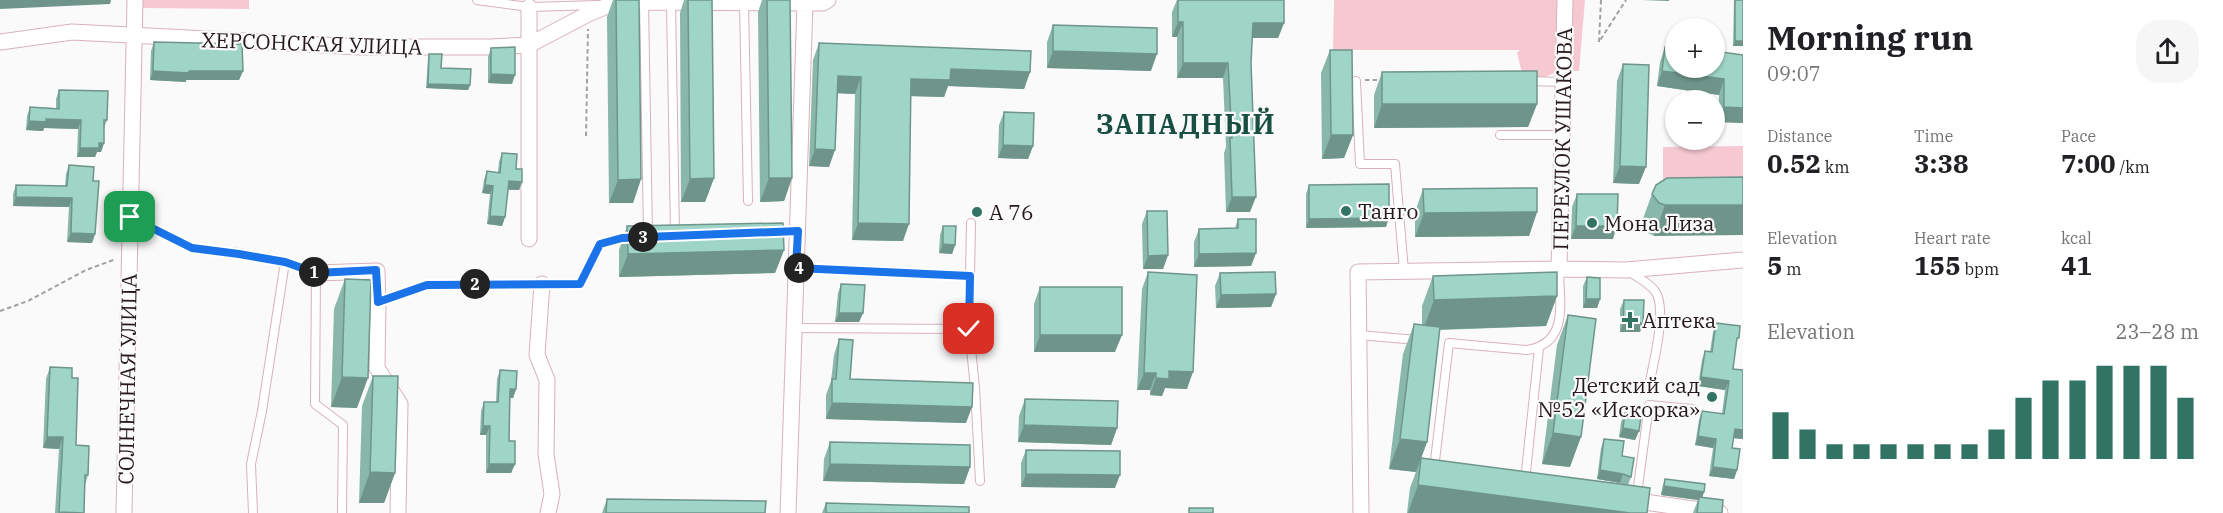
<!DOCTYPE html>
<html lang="en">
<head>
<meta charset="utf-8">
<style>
  body { margin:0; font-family:"IBM Plex Serif",serif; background:#f6f6f6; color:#202124; height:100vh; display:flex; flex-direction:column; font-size:22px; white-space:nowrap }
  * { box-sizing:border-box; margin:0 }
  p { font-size:20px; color:#757577 }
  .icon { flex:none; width:33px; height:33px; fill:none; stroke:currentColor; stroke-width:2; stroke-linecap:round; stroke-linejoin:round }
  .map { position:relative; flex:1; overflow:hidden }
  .side { display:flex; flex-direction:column; background:#fff; width:480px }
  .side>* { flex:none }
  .controls { position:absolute; left:1665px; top:18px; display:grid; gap:12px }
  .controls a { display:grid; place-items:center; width:60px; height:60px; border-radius:50%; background:#fff; box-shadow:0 2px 4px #0004; font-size:30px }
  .pin { position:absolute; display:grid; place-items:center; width:51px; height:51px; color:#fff; margin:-26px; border-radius:12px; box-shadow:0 3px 9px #0006 }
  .km { position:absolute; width:30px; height:30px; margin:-15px; border-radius:50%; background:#222; color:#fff; font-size:16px; line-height:30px; text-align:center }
  .round { display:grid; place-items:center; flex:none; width:63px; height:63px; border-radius:24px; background:#f6f6f6 }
  .overview { display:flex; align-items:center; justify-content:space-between; height:102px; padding:0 24px }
  h1 { font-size:33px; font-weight:800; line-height:45px }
  .figures { display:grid; grid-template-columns:repeat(3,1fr); gap:9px; height:102px; padding:6px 24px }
  .figures div { display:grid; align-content:center }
  .figures b { font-size:26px; font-weight:800 }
  .figures small { font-size:16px; font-weight:400 }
  .figures p { font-size:16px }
  .chart { height:168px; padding:12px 24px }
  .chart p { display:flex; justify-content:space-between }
  .chart svg { width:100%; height:108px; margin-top:6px; stroke:#327464; stroke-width:6 }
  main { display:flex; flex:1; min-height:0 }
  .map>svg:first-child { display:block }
  .green { fill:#f6c8d2 }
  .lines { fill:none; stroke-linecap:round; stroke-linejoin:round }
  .lane-casing { stroke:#d8b2ba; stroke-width:10 }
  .street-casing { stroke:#d8b2ba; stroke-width:17 }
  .path { stroke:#a49fa0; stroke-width:2; stroke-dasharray:4.5 3; stroke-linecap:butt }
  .lane { stroke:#fff; stroke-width:8 }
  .street { stroke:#fff; stroke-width:15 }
  .wall { fill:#89b7aa }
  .shaded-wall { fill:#6f958b }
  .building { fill:#9fd5c6; stroke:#6f958b; stroke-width:1.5 }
  .route-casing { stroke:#fff; stroke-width:12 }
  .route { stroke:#1a73e8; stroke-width:8 }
  .poi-dot { fill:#327464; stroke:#fafafa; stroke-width:2 }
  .labels { text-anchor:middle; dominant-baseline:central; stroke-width:4.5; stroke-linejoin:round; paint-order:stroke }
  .street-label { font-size:21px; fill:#26181c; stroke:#fafafa }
  .poi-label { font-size:21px; fill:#26181c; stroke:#fafafa; text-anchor:start }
  .district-label { font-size:27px; font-weight:bold; letter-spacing:1.5px; fill:#194e42; stroke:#fafafa }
</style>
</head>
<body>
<main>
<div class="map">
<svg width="1743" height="513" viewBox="0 0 1743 513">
  <rect width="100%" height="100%" fill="#fafafa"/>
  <path class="green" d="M142,0H249V9L141,8Z
    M1334,0H1585L1579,71H1560L1542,78L1522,73L1517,53L1520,50H1333Z
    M1743,146V182L1663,183V147Z"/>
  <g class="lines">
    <defs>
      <path id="lane" d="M477,0L529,7L598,5
        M644,2L648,235
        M671,2L675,234
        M744,4L748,201
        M1356,81L1360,164H1395L1404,271
        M1529,81L1563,82
        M1500,135H1562
        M130,217L192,248L239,253L285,262L316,273L315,404L343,425L342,513
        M971,223L969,329L975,388L980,481
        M797,268L970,276
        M1628,271C1637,277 1648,282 1655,291C1668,309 1653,364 1649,386
        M794,328L969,329
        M1359,335L1417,340
        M1434,469L1449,343L1527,350C1570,343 1559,302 1559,269
        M1525,481L1539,348
        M1637,494L1649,405L1692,409
        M253,513L251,464L262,411L285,262"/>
      <path id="street" d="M529,7V239
        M0,42L72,32L360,47H490L529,45L588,14L612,4L644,2L823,3L828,0
        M1559,269L1626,270L1743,260
        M316,273L377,271L378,302L377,368L400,404L398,513
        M542,284L537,355L547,380L546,454L552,494L548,513
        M1631,500L1720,513
        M124,513L135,0
        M788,513L805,3
        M1361,513L1358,272L1559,269L1565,0"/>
    </defs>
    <use href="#lane" class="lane-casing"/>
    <use href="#street" class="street-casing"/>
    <path class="path" d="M1601,0L1599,42L1626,0
      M1365,80H1380
      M586,136L588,29
      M555,284H580L600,244L623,238
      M392,297L427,284H528
      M0,311L28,301L86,270L116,259"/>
    <use href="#lane" class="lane"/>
    <use href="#street" class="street"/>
  </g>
  <path class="wall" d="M613,0H616L641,179L633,203H609L607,17Z
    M684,0H712L714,178L705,202H681L680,13Z
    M762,0H790L792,178L784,201L760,202L758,12Z
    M1177,0H1284V23L1278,38H1252L1251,63L1250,212H1226L1224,153L1226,147L1223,78H1177V37H1172V12Z
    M1734,0H1743V46H1733Z
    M1053,25L1151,71L1047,68V42Z
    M1673,34L1676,68L1743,55V123L1718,122L1719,95L1657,86L1660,62L1665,47H1668Z
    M154,42L243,71L239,80H186V82L150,80L151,51Z
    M819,43L1030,72L1024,89L948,86L944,97L911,96L903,241L852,240L855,94L837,93L829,167L809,166L813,60Z
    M491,48L512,84L488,83V57Z
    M1330,50L1353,135L1344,158L1322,159L1321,73Z
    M429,54L441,68L470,85L468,90L426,88L428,58Z
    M1623,64L1639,184L1613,183L1617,81Z
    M1382,72L1537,104L1528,127L1374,128V95Z
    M59,90L107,120L104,128V143L101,152H97L95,157H77L78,129L44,128L43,131L26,130L27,116L30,107L56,108V99Z
    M1004,112L1033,146L1028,159L998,158L999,125Z
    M502,153L516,169L522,182L519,190H508L505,217L502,226L487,224L490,194L482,193L484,180L487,171L498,172L499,162Z
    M69,165L93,181L95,234L92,243L67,242L69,207L13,206V194L16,185L65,186L66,174Z
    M1743,177L1654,236L1648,233L1641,224L1652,194Z
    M1309,185L1386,227L1306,228V194Z
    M1423,189L1537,212L1529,236L1415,237V212Z
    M1577,194L1613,239H1571L1572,207Z
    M1147,211L1168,255L1163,269H1143L1142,224Z
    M1238,219L1256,253L1251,266L1194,267V242L1199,229L1235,228Z
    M627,226L784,250L775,273L619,277V250Z
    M943,226L955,245L952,254L939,253L940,235Z
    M1148,272L1187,389L1165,388L1162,396L1150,395V390H1137L1142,289Z
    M1220,273L1276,294L1271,307L1216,308L1215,286Z
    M1433,276L1557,296L1546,326L1440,330L1427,442L1416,472L1389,469L1403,354L1414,324L1422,325V306Z
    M1587,277L1600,299L1597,308H1583V286Z
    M345,279L357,408L331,407L334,309Z
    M841,284L863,313L859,322H835L838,293Z
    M1040,287L1115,352H1034V304Z
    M1624,300L1643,323L1640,332H1620V309Z
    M1568,315L1570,467L1542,464L1557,345Z
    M1716,323L1735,347L1733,369L1743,370V439L1734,438L1732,448L1737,470L1734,479L1709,476L1713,448L1695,445L1699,420L1702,411L1722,414L1725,390L1698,386L1702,360L1705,351L1710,352L1713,332Z
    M839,339L850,379L966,423L826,419V395L831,381L834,355Z
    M50,367L72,378L76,445L88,475L85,485L84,513H55L59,449L43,448L46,379Z
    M500,370L516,389L513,398H510L509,441L515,464L511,473H486V435H480L481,411L484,402H496L497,379Z
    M373,376L395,473L384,503H359L362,406Z
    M1025,399L1117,428L1111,445L1018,442L1019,416Z
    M1625,413L1639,431L1635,440L1619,437L1621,422Z
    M1604,439L1622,456L1631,477L1628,485L1647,513H1407L1410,488L1421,458L1624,485L1620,483L1597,479L1601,448Z
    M830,442L970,467L964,484L823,481L824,459Z
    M1026,450L1115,488L1021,487V463Z
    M1665,479L1704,492L1702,497L1722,513H1693L1698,500L1661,495L1662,488Z
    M607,499L765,513H602Z
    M826,503L969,513H822Z"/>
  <path class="shaded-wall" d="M0,0H111L110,4L0,9Z
    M1642,0H1669V1Z
    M1178,22H1183L1177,37H1172Z
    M1253,23H1284L1278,38H1247Z
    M1735,41H1743V46H1733Z
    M1053,51L1157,54L1151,71L1047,68Z
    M1183,63H1228L1223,78H1177Z
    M951,69L1030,72L1024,89L948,86L944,97L905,96L911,79Z
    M153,71H243L239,80H186V82L150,80Z
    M1662,71L1724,79L1719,95L1657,86Z
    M491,74L515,75L512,84L488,83Z
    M838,76L861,77L855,94L832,93Z
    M428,84L470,85L468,90L426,88Z
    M1382,104H1537L1528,127L1374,128Z
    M1724,107L1743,108V123L1718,122Z
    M46,119L81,120L78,129L44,128L43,131L26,130L29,121Z
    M1331,135H1353L1344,158L1322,159Z
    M99,143H104L101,152H97L95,157H77L80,148Z
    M1003,145L1033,146L1028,159L998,158Z
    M815,149L835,150L829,167L809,166Z
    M1620,166L1646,167L1639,184L1613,183Z
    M714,178L705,202H681L690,179Z
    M769,178H792L784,201L760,202Z
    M641,179L633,203H609L618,180Z
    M509,181L522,182L519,190L506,189Z
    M485,185L493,186L490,194L482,193Z
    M16,197L72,198L69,207L13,206Z
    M1232,197H1256L1250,212H1226Z
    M1665,205H1743V235L1654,236Z
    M1537,212L1529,236L1415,237L1424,213Z
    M490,216L505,217L502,226L487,224Z
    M1389,218L1386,227L1306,228L1309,219Z
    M858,223L909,224L903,241L852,240Z
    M1576,226H1617L1613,239H1571Z
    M71,233L95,234L92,243L67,242Z
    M943,244L955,245L952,254L939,253Z
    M784,250L775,273L619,277L628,254Z
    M1256,253L1251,266L1194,267L1199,254Z
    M1168,255L1163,269H1143L1148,256Z
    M1276,294L1271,307L1216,308L1221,295Z
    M1557,296L1546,326L1423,330L1434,300Z
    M1586,299H1600L1597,308H1583Z
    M839,313H863L859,322H835Z
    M1623,323H1643L1640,332H1620Z
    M1040,335H1122L1115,352H1034Z
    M1169,371L1193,372L1187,389L1165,388L1162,396L1150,395L1156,378Z
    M1144,373H1156L1150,390H1137Z
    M342,377L368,378L357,408L331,407Z
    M1701,377L1729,381L1725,390L1698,386Z
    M510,389H516L513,398H507Z
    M832,403L972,407L966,423L826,419Z
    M1024,425L1117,428L1111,445L1018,442Z
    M483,426H490L486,435H480Z
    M1623,428L1639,431L1635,440L1619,437Z
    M1735,429L1743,430V439L1732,438Z
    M1553,433L1581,437L1570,467L1542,464Z
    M1698,436L1716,439L1713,448L1695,445Z
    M47,437H63L59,449L43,448Z
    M1400,439L1427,442L1416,472L1389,469Z
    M489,464H515L511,473H486Z
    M830,464L970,467L964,484L823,481Z
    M1713,467L1737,470L1734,479L1709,476Z
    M1600,470L1623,474L1620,483L1597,479Z
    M370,472L395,473L384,503H359Z
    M1026,474L1120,475L1115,488L1021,487Z
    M1418,485L1630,513H1408Z
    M1664,486L1704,492L1701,501L1699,497L1698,500L1661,495Z"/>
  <path class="building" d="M616,0H639L641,179L618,180Z
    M688,0H712L714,178L690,179Z
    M767,0H790L792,178H769Z
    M1178,0H1284V23H1253L1251,63L1256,197H1232L1230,138H1232L1228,63H1183V22H1178Z
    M1735,0H1743V41H1735Z
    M1053,25L1157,28V54L1053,51Z
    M1673,34H1676V68H1714V51L1743,55V108L1724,107V79L1662,71L1665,47H1671Z
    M154,42L242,44L243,71H189V73L153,71Z
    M819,43L1031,51L1030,72L951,69L950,80L911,79L909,224L858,223L861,77L838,76L835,150L815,149Z
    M515,47V75L491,74V48Z
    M1330,50H1352L1353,135H1331Z
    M429,54H442L441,68L471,69L470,85L428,84Z
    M1623,64L1649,65L1646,167L1620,166Z
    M1537,71V104H1382V72Z
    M59,90L108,91L107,120H104V143H99V148H80L81,120L46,119V122L29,121L30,107L59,109Z
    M1004,112L1034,113L1033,146L1003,145Z
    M502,153L517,154L516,169H522V182L509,181L505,217L490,216L493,186L485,185L487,171L500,173Z
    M69,165L94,167L93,181H99L95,234L71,233L72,198L16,197V185L67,186Z
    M1743,177V205H1665L1659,203L1652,194L1656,185L1667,178Z
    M1389,184V218L1309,219V185Z
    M1537,188V212L1424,213L1423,189Z
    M1577,194H1618L1617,226H1576Z
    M1147,211H1167L1168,255L1148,256Z
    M1238,219H1256V253L1199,254V229L1238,228Z
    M783,223L784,250L628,254L627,226Z
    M943,226H956L955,245L943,244Z
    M1148,272L1197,275L1193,372L1169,371V379L1156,378V373H1144Z
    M1275,272L1276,294L1221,295L1220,273Z
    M1557,272V296L1434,300L1433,276Z
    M1587,277L1600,278V299H1586Z
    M345,279L371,280L368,378L342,377Z
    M841,284L865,285L863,313H839Z
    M1040,287H1122V335H1040Z
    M1624,300H1644L1643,323H1623Z
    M1568,315L1596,319L1581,437L1553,433Z
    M1716,323L1740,326L1739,338H1737L1733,369L1743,370V430L1735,429L1732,448L1740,449L1737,470L1713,467L1716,439L1698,436L1702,411L1724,414L1729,381L1701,377L1705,351L1712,352Z
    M1414,324L1440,327L1427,442L1400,439Z
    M839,339L853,340L850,379L973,383L972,407L832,403V379H836Z
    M50,367L72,368V378H78L76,445L89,446L88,475H85L84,513L59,512L63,437H47Z
    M500,370L517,371L516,389H510L509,441H515V464H489L490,426H483L484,402H498Z
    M373,376H398L395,473L370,472Z
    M1025,399L1118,401L1117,428L1024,425Z
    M1625,413L1641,416L1639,431L1623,428Z
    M1604,439L1624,441L1622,456L1634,458L1631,477L1623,474L1600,470Z
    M830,442L970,445V467L830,464Z
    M1026,450L1120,451V475L1026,474Z
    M1421,458L1650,488L1647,513H1630L1418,485Z
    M1665,479L1705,484L1704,492L1664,486Z
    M1699,497L1723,500L1722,513H1697Z
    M607,499L766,501L765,513H606Z
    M826,503L969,507V513H826Z
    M1189,508H1213V513H1189Z"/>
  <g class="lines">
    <defs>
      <path id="route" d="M130,217L192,248L239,254L285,262L316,273L376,270L378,302L427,285L580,284L600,244L622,238L798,231L796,268L970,276L969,329"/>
    </defs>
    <use href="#route" class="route-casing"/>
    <use href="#route" class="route"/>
  </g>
  <g class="poi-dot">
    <circle cx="1346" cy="211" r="6"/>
    <circle cx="977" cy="212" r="6"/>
    <circle cx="1592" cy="223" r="6"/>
    <path d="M1627 311h6v6h6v6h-6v6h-6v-6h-6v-6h6z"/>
    <circle cx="1712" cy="397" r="6"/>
  </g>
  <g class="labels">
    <g class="street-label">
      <text transform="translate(312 43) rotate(2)">ХЕРСОНСКАЯ УЛИЦА</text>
      <text transform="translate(1562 139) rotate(-89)">ПЕРЕУЛОК УШАКОВА</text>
      <text transform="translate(127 379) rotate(-89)">СОЛНЕЧНАЯ УЛИЦА</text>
    </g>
    <g class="poi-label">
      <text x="1358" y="211">Танго</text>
      <text x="989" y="212">А 76</text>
      <text x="1604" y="223">Мона Лиза</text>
      <text x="1642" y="320">Аптека</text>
      <text x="1700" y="385" text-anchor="end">Детский сад<tspan x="1700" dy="24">№52 «Искорка»</tspan></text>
    </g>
    <g class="district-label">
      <text x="1186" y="123">ЗАПАДНЫЙ</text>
    </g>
  </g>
</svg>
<div class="controls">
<a>+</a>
<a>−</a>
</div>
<div class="pin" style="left:130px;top:217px;background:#1e9e55"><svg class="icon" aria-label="arrive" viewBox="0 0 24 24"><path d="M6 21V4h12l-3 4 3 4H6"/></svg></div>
<div class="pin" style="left:969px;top:329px;background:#d93025"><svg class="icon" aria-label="check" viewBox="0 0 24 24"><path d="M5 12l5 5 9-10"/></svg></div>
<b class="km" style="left:314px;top:272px">1</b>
<b class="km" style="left:475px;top:284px">2</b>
<b class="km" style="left:643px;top:237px">3</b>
<b class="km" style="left:799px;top:268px">4</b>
</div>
<section class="side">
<div class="overview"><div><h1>Morning run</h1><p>09:07</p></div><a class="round"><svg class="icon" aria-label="share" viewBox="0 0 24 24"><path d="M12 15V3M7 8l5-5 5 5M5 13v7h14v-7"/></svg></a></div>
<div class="figures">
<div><p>Distance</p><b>0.52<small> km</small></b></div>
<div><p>Time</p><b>3:38</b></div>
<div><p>Pace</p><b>7:00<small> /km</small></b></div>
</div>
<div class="figures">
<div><p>Elevation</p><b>5<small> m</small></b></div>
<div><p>Heart rate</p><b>155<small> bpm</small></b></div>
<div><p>kcal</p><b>41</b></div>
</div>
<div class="chart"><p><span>Elevation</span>23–28 m</p>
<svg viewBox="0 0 160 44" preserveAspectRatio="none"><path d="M5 44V25M15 44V32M25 44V38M35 44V38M45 44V38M55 44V38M65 44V38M75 44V38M85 44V32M95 44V19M105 44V12M115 44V12M125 44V6M135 44V6M145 44V6M155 44V19"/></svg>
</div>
</section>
</main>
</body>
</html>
